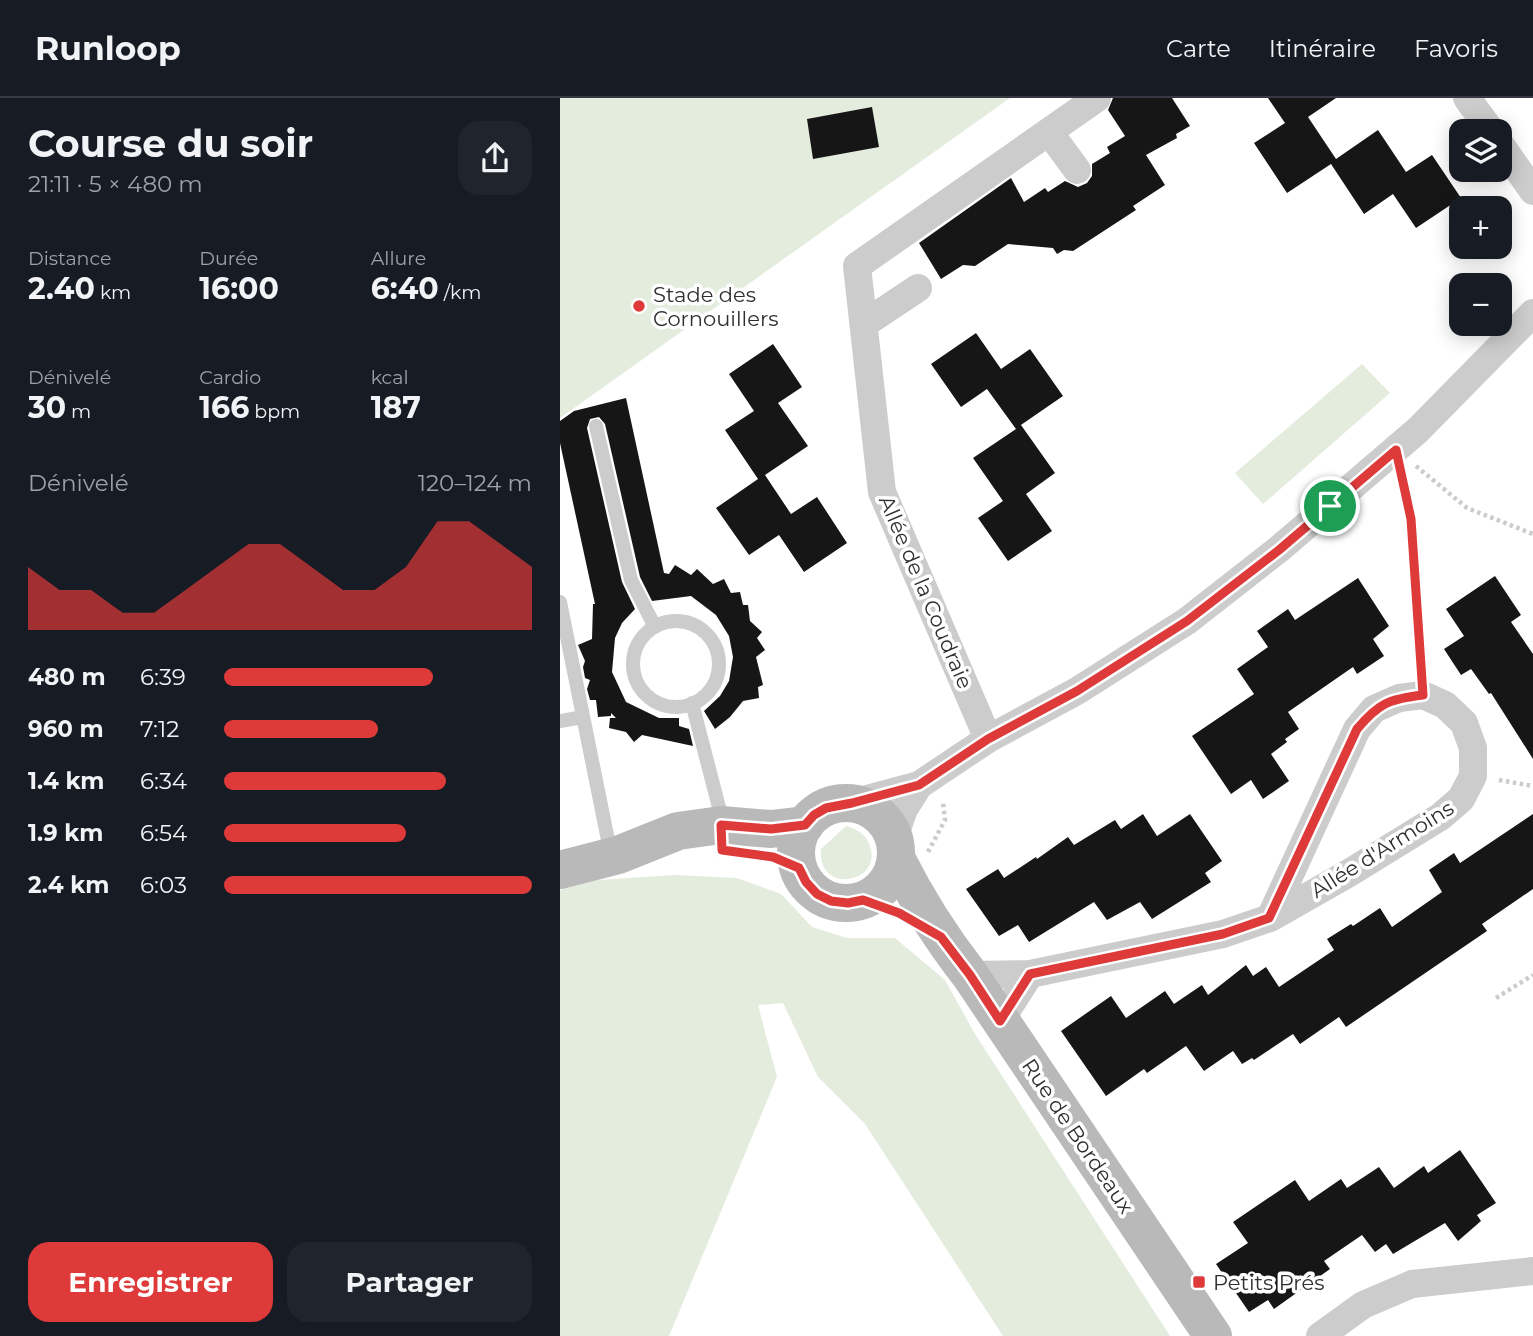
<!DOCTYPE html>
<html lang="fr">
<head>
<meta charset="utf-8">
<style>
  body { margin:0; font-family:Montserrat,sans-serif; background:#20242c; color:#f1f3f6; height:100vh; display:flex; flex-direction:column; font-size:26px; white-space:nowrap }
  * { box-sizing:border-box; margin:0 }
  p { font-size:23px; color:#9ea1a6 }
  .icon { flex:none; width:38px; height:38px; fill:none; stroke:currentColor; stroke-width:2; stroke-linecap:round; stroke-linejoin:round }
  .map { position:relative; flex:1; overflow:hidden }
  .sheet { display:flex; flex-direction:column; background:#171b24; width:560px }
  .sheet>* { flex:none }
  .buttons { position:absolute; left:889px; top:21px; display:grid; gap:14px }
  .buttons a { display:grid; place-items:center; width:63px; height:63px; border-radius:14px; background:#171b24; box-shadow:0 4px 18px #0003; font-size:35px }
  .pin { position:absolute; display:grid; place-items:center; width:60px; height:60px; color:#fff; margin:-30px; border:4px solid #fff; border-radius:50%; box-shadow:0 2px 7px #0007 }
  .round { display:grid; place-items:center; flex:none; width:74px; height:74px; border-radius:21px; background:#20242c }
  .summary { display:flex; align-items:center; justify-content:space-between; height:119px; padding:0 28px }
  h1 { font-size:38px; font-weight:700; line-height:52px }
  .figures { display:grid; grid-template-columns:repeat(3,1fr); gap:10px; height:119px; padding:7px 28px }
  .figures div { display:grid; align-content:center }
  .figures b { font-size:30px; font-weight:700 }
  .figures small { font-size:19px; font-weight:400 }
  .figures p { font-size:19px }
  .chart { height:196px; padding:14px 28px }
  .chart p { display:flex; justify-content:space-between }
  .chart svg { width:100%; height:126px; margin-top:7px; fill:#de3a3a; opacity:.7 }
  .action { display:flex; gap:14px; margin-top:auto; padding:14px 28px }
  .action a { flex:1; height:80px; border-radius:21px; background:#de3a3a; color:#fff; font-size:28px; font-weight:700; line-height:80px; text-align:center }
  .action a+a { background:#20242c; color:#f1f3f6 }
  ul { padding:0 28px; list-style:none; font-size:23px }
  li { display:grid; grid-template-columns:112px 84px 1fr; align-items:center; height:52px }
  li i { height:18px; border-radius:9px; background:#de3a3a }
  header { display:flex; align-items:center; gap:42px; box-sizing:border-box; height:98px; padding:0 35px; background:#171b24; border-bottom:2px solid #363941 }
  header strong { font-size:33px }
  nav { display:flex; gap:38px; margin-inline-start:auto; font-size:24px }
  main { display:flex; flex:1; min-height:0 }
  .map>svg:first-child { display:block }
  .green { fill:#e4ecde }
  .building { fill:#161616 }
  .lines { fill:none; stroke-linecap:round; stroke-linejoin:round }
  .path { stroke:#ccc; stroke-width:4.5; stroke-dasharray:3.5 3.5; stroke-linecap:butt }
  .service { stroke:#ccc; stroke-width:14 }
  .minor { stroke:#ccc; stroke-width:28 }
  .secondary { stroke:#b9b9b9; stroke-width:38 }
  .route-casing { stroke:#fff; stroke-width:14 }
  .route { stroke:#de3a3a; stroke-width:9 }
  .poi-dot { fill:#de3a3a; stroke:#fff; stroke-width:2.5 }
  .labels { text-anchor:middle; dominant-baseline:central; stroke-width:7; stroke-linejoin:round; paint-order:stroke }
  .poi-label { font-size:21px; fill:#2f2f2f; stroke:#fff; text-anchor:start }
  .street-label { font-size:21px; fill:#2f2f2f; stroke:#fff }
</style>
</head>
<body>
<header>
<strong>Runloop</strong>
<nav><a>Carte</a><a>Itinéraire</a><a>Favoris</a></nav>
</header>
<main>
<section class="sheet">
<div class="summary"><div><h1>Course du soir</h1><p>21:11 · 5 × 480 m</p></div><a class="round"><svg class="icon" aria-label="share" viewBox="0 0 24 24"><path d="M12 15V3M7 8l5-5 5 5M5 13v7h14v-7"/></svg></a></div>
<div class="figures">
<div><p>Distance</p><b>2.40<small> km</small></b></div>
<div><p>Durée</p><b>16:00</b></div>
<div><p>Allure</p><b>6:40<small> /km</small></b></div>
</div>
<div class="figures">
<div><p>Dénivelé</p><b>30<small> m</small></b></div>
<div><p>Cardio</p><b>166<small> bpm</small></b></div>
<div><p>kcal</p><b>187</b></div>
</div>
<div class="chart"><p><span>Dénivelé</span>120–124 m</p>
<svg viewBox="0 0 160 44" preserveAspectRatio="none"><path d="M0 44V22L10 30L20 30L30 38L40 38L50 30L60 22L70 14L80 14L90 22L100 30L110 30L120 22L130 6L140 6L150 14L160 22V44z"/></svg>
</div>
<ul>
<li><b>480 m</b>6:39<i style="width:68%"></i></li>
<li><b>960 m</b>7:12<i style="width:50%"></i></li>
<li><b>1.4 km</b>6:34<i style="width:72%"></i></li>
<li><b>1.9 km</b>6:54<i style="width:59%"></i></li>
<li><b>2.4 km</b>6:03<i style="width:100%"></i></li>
</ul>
<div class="action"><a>Enregistrer</a><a>Partager</a></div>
</section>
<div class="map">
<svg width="973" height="1238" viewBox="0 0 973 1238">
  <rect width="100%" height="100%" fill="#fff"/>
  <path class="green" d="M0,0H450L0,320Z
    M802,266L830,295L703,406L675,375Z
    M286,728C297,731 306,736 310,748C323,786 257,797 261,751Z
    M115,777L177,780L221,796L252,829L287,840H335L385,882L415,936L610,1238H443L305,1026L258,979L223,905L198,907L217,979L109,1238H0V792L37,782Z"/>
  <path class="building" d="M553,0H612L630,28L616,36L617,40L586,57L605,87L573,108L576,112L513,153L504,152L497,156L493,150L448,146L415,168L403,167L381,181L359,145L451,80L464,104L485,90L488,94L505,83L518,89L527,85L532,78V66L550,55L547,49L565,38L548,12Z
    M708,0H776L748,19L776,61L818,32L846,74L872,57L901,100L856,130L833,96L804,116L771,66L727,95L694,45L725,25Z
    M312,9L319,49L253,61L247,21Z
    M416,235L441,271L470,251L503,298L458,329L461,327L495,375L466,396L492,433L448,463L418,420L443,403L413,360L456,331L427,291L401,309L371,266Z
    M213,246L242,289L218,305L248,348L205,377L231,416L257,399L287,445L244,474L219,437L189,457L156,410L198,381L165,332L194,313L169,276Z
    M66,300L104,475L109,476L115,467L131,477L137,471L153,486L164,481L171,495L180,494L183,507H188L190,523L202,534L197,540L205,552L196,559L203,587L198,589L199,600L183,603L170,619L155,631L144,613L160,598L169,583L173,559L169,538L156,517L131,498L92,503L80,479L45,326L39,319L30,321L27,330L62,484L75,511L62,525L55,540L52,574L66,604L99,620H119V628L129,631L133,648L82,637L74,644L66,634L49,630L50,620H56L51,615V618L38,619L36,602H30L27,591L30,582L25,580L23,569L25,563L18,547L32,541L33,506H35L0,345V323L14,313Z
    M935,478L961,517L951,524L973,556V661L931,595L929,596L911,571L901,577L884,551L904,538L886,511Z
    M798,480L829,528L813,541L824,558L797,576L793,569L728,614L739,631L725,641L727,644L711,656L729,683L703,701L691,682L671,696L632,638L694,596L677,571L708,549L697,533L728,511L735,522Z
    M583,716L597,738L630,716L662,763L645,775L651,784L592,821L580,804L547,822L534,804L469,844L458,827L439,838L406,791L438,771L444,780L476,759L477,761L508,739L514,747L555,722L561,731Z
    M973,716V791L922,826L927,833L786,929L779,919L740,946L733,936L694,962L692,960L682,966L673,953L644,973L626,948L587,975L584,971L546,998L501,933L551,898L566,920L605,893L614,906L642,887L648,897L686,867L693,878L706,869L719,889L774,852L767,841L791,826L793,828L820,810L832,829L882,794L869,772L894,755L900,765Z
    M900,1052L936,1105L917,1117L921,1123L898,1143L885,1125L833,1156L826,1146L815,1154L802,1137L764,1163L770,1171L714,1211L708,1202L689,1214L656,1166L688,1145L673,1124L735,1082L749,1103L781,1081L787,1090L819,1069L834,1090L864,1068L868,1075Z"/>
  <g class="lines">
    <path class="path" d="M856,368L907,410L973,436
      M842,380L851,421L861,569
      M939,682L973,688
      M368,754L385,722L383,704
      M936,900L973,877"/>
    <path class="service" d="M36,328L71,482L95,529
      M0,504L51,757
      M73 566a43 43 0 1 1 86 0a43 43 0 1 1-86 0Z
      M132,605L161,717L162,752
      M0,623L23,619"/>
    <path class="minor" d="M907,0L931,33
      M489,34L517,72
      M940,46L973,93
      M304,226L358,190
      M428,641L322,394L297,168L537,0
      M292,705L359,687L428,641L517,593L627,523L719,451L858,332L973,215
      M334,739L344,711L359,687
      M410,877L470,876L663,836L710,820L789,775L880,719L901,701L913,678V650L904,625L885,607L863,597L839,600L814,611L797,631L710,820
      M440,923L470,876
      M760,1238L803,1207L852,1186L973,1173"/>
    <path class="secondary" d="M236 755a50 50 0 1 1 100 0a50 50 0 1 1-100 0Z
      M336,760C357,802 381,840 410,877L653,1238
      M0,772L58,757L118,733L161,727L211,731L245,727"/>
  </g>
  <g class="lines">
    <defs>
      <path id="route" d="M836,352L851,421L863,597C829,601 819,605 797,631L709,820L663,836L470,876L440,923L410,877L381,839L339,815L303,802L288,805L271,803L257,796L246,784L239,770L213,759L162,752L161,727L211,731L245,727L254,717L266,710L292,705L359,687L428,641L517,593L627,523L719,452Z"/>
    </defs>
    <use href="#route" class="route-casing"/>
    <use href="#route" class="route"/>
  </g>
  <g class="poi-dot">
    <circle cx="79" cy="208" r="7"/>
    <rect x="632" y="1177" width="14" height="14" rx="3.5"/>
  </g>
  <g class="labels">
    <g class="poi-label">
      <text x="93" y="196">Stade des<tspan x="93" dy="24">Cornouillers</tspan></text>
      <text x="653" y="1184">Petits Prés</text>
    </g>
    <g class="street-label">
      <text transform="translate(366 494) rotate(67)">Allée de la Coudraie</text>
      <text transform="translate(822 751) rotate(-32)">Allée d'Armoins</text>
      <text transform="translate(518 1038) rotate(56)">Rue de Bordeaux</text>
    </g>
  </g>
</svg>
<div class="buttons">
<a><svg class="icon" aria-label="layers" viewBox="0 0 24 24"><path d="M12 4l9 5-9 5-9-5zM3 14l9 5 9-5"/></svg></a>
<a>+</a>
<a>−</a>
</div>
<div class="pin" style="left:770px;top:408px;background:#1e9e55"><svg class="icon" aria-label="arrive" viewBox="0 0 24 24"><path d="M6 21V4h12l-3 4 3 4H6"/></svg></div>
</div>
</main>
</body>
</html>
